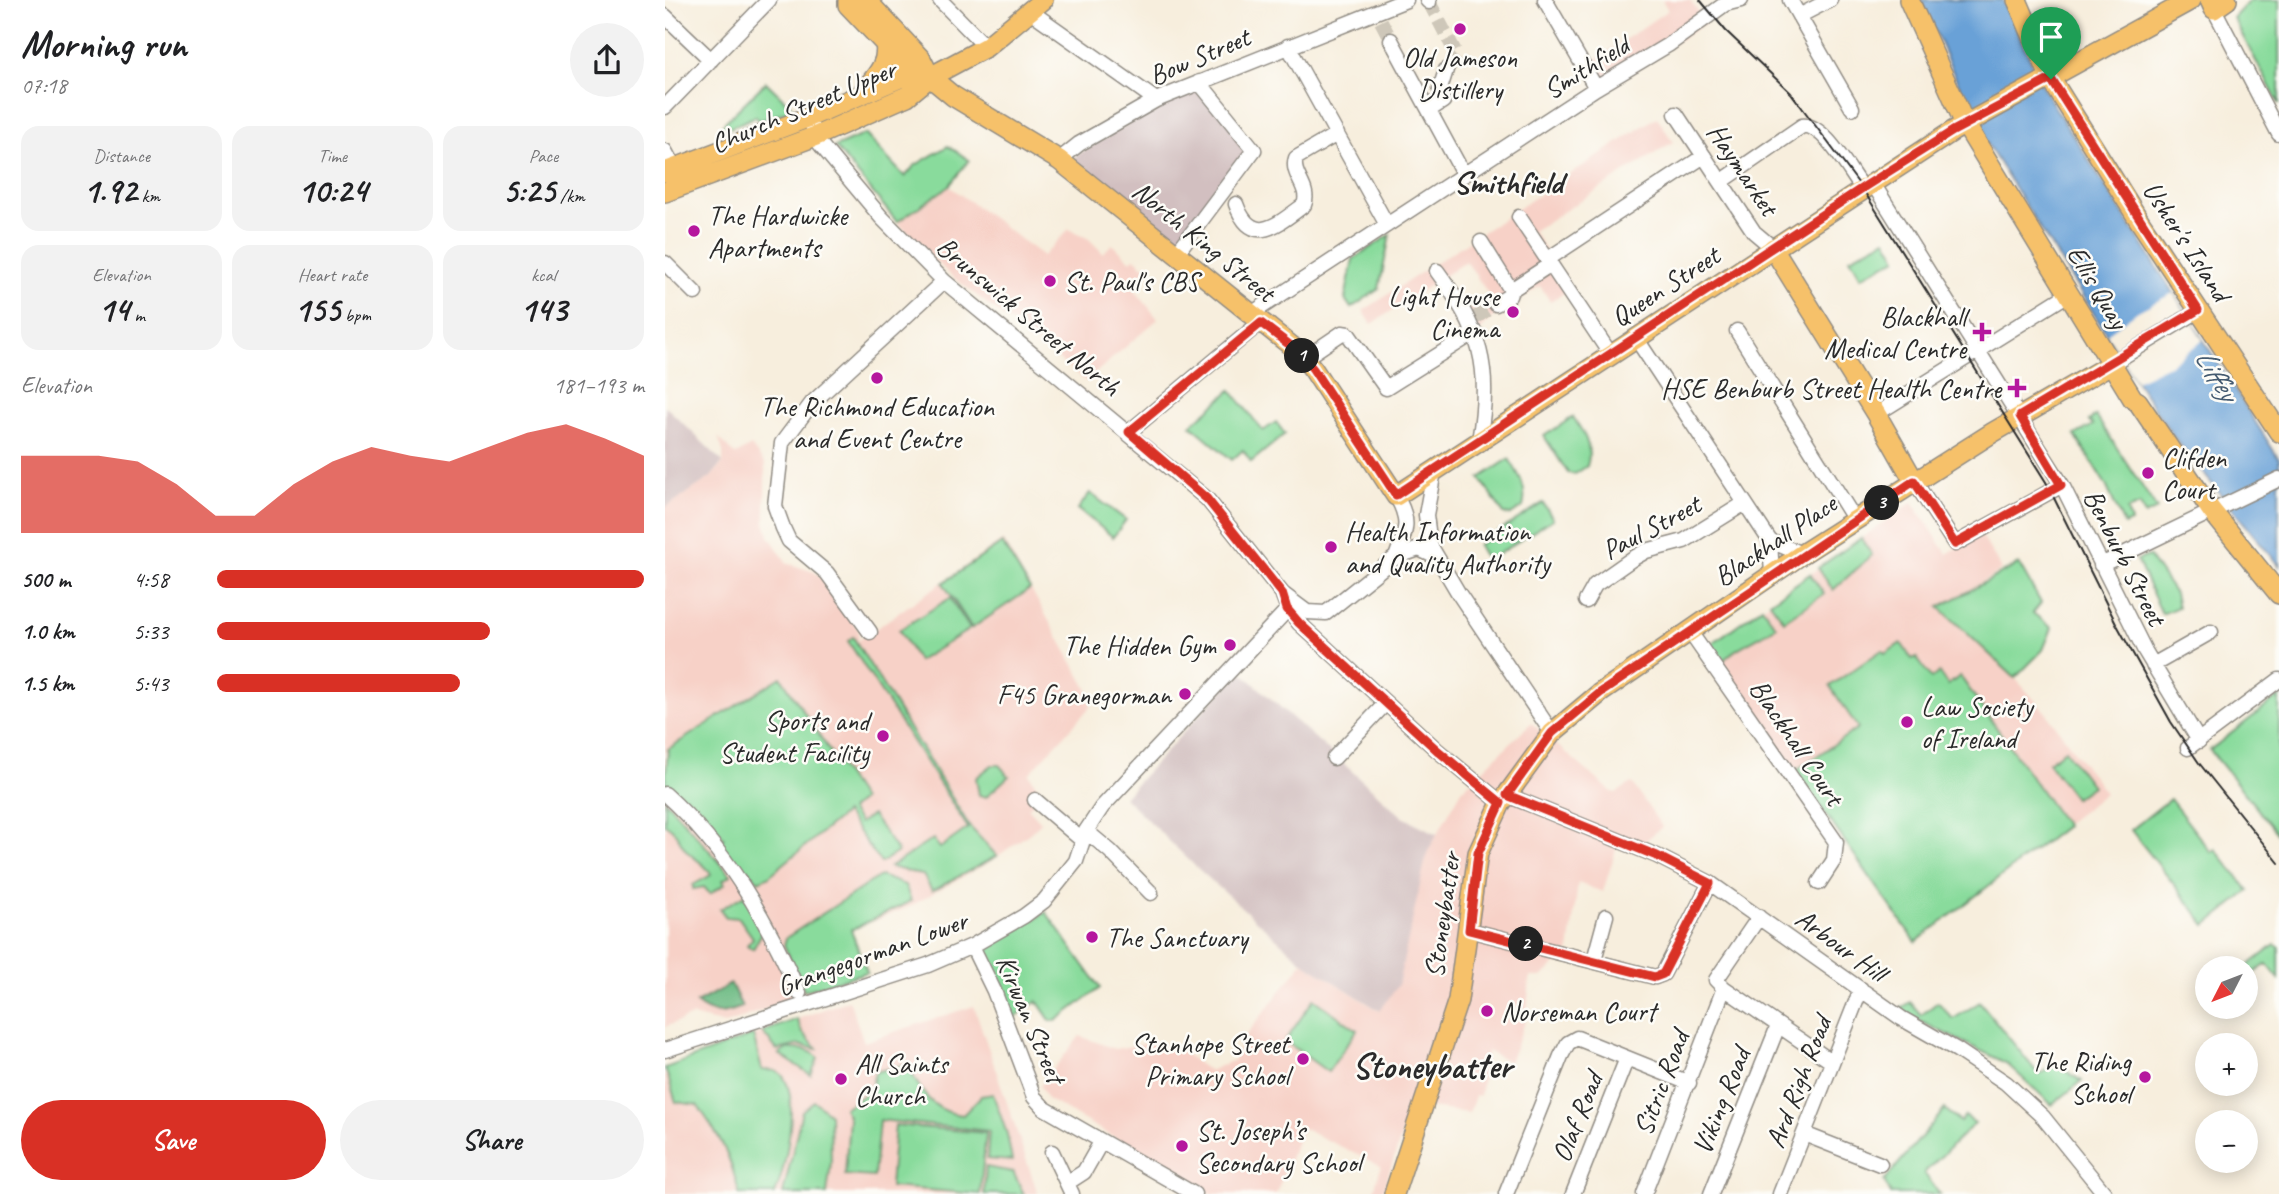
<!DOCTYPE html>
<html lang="en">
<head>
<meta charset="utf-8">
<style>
  body { margin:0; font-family:Caveat,sans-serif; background:#f2f2f2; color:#202124; height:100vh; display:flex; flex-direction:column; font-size:26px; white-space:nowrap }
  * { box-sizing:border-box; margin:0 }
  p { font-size:23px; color:#757577 }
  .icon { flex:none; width:38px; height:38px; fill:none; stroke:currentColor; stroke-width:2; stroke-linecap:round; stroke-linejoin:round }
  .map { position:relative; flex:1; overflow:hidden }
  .sheet { display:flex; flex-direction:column; background:#fff; width:665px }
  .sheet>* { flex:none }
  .needle { width:46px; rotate:228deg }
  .buttons { position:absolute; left:1530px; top:956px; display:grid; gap:14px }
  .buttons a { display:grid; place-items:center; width:63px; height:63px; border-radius:50%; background:#fff; box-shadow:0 4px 18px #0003; font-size:35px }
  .pin { position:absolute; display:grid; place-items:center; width:60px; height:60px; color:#fff; margin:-72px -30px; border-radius:50% 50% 50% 0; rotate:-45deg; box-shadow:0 0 7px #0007 }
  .pin .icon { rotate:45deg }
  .km { position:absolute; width:35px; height:35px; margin:-18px; border-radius:50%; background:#222; color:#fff; font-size:19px; line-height:35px; text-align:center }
  .round { display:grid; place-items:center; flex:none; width:74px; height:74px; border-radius:37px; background:#f2f2f2 }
  .overview { display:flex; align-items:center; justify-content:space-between; height:119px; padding:0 21px }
  h1 { font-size:38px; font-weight:600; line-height:52px }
  .metrics { display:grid; grid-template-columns:repeat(3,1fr); gap:10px; height:119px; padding:7px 21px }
  .metrics div { display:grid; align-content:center; border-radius:18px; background:#f2f2f2; text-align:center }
  .metrics b { font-size:35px; font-weight:600 }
  .metrics small { font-size:19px; font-weight:400 }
  .metrics p { font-size:19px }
  .chart { height:196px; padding:14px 21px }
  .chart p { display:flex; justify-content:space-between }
  .chart svg { width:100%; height:126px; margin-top:7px; fill:#d93025; opacity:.7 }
  .cta { display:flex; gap:14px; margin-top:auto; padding:14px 21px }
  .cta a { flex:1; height:80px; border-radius:42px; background:#d93025; color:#fff; font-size:28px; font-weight:600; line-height:80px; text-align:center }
  .cta a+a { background:#f2f2f2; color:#202124 }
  ul { padding:0 21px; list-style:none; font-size:23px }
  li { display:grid; grid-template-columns:112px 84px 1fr; align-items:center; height:52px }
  li i { height:18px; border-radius:9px; background:#d93025 }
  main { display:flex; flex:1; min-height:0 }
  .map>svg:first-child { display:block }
  .built { fill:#f7d1c7 }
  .industrial { fill:#d2bfc0 }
  .green { fill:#89db9c; stroke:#5a8364; stroke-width:2 }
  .forest { fill:#6ebb84; stroke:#4c7358; stroke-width:2 }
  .water { fill:#69a1d7; stroke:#4a6681; stroke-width:2 }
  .pier { fill:#f7eedd }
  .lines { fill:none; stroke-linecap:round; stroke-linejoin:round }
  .minor-tunnel { stroke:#cec7b9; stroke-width:14; stroke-dasharray:14 7; stroke-linecap:butt }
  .minor-casing { stroke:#918c84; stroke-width:17 }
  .major-casing { stroke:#918c84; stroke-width:22 }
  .minor { stroke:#fff; stroke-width:14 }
  .major { stroke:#f6c16b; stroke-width:19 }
  .tram { stroke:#2b2b2b; stroke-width:2 }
  .route-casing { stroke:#fff; stroke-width:14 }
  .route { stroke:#d93025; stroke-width:9 }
  .poi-dot { fill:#b5179e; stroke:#fdfcf7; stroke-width:2.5 }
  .labels { text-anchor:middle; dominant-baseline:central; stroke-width:5; stroke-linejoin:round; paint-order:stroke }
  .street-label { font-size:28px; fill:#2b2b2b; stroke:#fdfcf7 }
  .poi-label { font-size:28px; fill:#2b2b2b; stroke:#fdfcf7; text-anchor:start }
  .water-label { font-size:30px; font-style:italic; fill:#445a70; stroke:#fdfcf7 }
  .quarter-label { font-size:32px; font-weight:bold; fill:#2b2b2b; stroke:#fdfcf7 }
  .district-label { font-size:35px; font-weight:bold; fill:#2b2b2b; stroke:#fdfcf7 }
</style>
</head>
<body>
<main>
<section class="sheet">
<div class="overview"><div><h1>Morning run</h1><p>07:18</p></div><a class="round"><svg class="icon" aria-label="share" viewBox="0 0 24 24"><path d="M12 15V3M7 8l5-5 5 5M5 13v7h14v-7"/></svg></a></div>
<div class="metrics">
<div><p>Distance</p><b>1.92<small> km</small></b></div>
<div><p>Time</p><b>10:24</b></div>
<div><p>Pace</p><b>5:25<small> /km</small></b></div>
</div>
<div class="metrics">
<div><p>Elevation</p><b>14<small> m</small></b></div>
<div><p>Heart rate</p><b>155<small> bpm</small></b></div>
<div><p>kcal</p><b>143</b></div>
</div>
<div class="chart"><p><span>Elevation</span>181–193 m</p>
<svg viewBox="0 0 160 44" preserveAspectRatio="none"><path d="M0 44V17L10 17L20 17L30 19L40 27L50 38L60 38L70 27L80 19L90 14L100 17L110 19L120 14L130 9L140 6L150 11L160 17V44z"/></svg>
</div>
<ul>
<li><b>500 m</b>4:58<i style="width:100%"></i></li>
<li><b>1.0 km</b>5:33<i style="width:64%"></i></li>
<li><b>1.5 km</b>5:43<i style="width:57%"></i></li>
</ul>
<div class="cta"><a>Save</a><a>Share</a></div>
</section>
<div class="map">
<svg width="1614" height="1194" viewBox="0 0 1614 1194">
  <rect width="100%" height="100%" fill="#fdfcf7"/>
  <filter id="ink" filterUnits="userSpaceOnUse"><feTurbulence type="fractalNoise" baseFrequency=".0143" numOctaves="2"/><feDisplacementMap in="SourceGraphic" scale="14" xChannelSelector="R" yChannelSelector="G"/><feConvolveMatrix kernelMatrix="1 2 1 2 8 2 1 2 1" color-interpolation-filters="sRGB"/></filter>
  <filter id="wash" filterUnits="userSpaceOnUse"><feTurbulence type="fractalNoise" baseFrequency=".00686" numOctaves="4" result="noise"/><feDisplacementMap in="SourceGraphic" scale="28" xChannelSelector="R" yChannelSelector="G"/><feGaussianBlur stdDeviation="1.57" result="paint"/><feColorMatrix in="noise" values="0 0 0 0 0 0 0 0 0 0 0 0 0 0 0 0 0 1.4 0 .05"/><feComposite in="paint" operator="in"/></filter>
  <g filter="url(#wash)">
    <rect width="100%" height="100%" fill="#f7eedd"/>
    <path class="built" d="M997,0H1025L1041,22L941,89L926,63L1003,10Z
      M992,117L1008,142L868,231L906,289L885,301L875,286L827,318L814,332L801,312L824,295L801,261L707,324L698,311Z
      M284,186L378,256L404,229L424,239L438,253L447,244L466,261L469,258L487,272L469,289L493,319L421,381L283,273L232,222Z
      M53,437L71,455L86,446L100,464V522L104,536L122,563L149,572L160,581L194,631L193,641L338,540L422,688L426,706L364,774L377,794L363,808L376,822L366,832L326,861L244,907L183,931L195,972H202L60,1024L27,1016L0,1027V508L46,477L58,463V451Z
      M1248,502L1254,511L1252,513L1256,514L1282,554L1315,533L1337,570L1275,608L1350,678L1382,714L1440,793L1251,942L1042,647Z
      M866,723L947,792L951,793L967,783L997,827L970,849L952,846L938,892L913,883L904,951L877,977H865L861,1020L844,1062L822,1051L815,1096H810L804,1113L765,1108L748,1100L717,1194H708L716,1166L637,1128L611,1194H548L382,1099L375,1086L415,1036L450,1049L484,1043L507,1045L544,1071L569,1060L579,1038L638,962L714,1011L762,853L772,834L797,790Z
      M184,1000L199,1042L309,1006L373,1194H0V1068Z"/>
    <path class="industrial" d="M535,87L585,146L512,247L404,160L492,107Z
      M0,406L58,462L46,477L0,508Z
      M575,671L738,817L772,834L762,853L733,985L715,1011L638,962L530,866L459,797Z"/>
    <path class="green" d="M1585,0H1614V104L1568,18Z
      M101,82L129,109L94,121L91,116L58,131L57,125Z
      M200,134L240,177L249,166L283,146L304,160L284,186L232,222L170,147Z
      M725,235L714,289L686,308L680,299L688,259Z
      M1221,239L1232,258L1196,277L1185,258Z
      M566,390L598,431L611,422L620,434L586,462L578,450L567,460L526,425Z
      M1431,416L1492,509L1480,515L1475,505L1462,510L1466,522L1459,525L1441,485L1410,435L1428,425L1424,421Z
      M908,417C919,433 928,447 922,466L910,474L903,473L879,436Z
      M844,459C854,474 863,488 858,507L846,515L839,514L815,478Z
      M425,493L461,520L448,537L413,509Z
      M878,503L888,519L822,561L813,545Z
      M1196,538L1207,555L1168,590L1153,568Z
      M337,543L365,589L307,628L278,583Z
      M1484,556L1510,594L1513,607L1497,614L1472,560Z
      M1354,564L1376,603L1368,613L1387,628L1378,650L1350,678L1274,607Z
      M1145,574L1159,594L1119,621L1105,602Z
      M285,598L305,629L253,661L234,630Z
      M1097,607L1111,626C1093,640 1067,647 1055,665L1042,647Z
      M188,637L305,827L332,856L267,891L258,875L225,867L268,839L275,848L303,828L183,641Z
      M1236,643L1247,659L1251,657L1266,678L1274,673L1283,685L1295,676L1401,826L1251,942L1130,771L1193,728L1165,686L1217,650L1220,654Z
      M116,677L197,800L185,810L194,823L207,815L233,852L216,863L180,813L103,877L93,881L83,869L75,873L52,843L59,838L51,828L44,833L0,788L3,749Z
      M1614,696V836L1545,750Z
      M1400,750L1427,786L1410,798L1383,762Z
      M327,765H334L344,776L321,797L314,795L311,778Z
      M1505,799L1546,852L1550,849L1584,891L1541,925L1466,830Z
      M0,800L66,875L58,880L60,884L45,894L39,887L28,889V885L46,875C41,863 29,860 21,850C12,839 15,834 0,824Z
      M215,876L240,885L246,901L186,930L202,972L139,991L119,945L121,938Z
      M80,895L99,929L88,949L82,945L88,938L74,918L61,917L55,909Z
      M381,912L435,988L391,1021L385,1020L372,1001L346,1020L316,951Z
      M1610,945L1614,947V979L1602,964L1580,979V968Z
      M649,999L692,1030L663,1072L620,1041Z
      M1245,1002L1256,1015L1273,1002L1288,1019L1315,1002L1374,1075L1391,1065L1417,1081L1387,1105L1341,1063L1242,1015L1237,1008Z
      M132,1019L137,1032L152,1049L134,1045L112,1050L97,1032Z
      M88,1035L97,1070C104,1071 112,1069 117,1075C136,1098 120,1169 110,1194H74C66,1156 55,1136 32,1105L11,1102L0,1068Z
      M122,1049C134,1049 145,1048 153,1058L146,1075L114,1054Z
      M242,1064C255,1091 267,1112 298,1115L316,1096L328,1094L342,1134L347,1161L322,1159L324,1131L214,1120L209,1177L180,1175L184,1118L179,1108L206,1090L210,1072Z
      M149,1101L165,1114L166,1162L162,1194H118L137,1111Z
      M1280,1109L1295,1122L1300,1116L1310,1123L1259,1173L1275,1194H1226L1219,1181Z
      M230,1125L321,1133L315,1194L225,1187Z
      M321,1167L348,1172L359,1194H319Z"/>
    <path class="forest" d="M66,984L77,1007C59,1014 47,1017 31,1003Z"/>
    <path class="water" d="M1256,0H1338L1381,93L1614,459V566L1508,436L1471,381L1314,131Z"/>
    <path class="pier" d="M1508,293L1538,340L1506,364L1471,381L1442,334L1473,311Z"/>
  </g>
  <g filter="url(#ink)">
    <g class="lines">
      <path class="minor-tunnel" d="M764,2L793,57L781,70
        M716,21L726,40
        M810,318L831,304"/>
      <defs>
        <path id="minor" d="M275,0L321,47
          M762,0L764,2
          M880,0L931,88
          M1125,0L1187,108
          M1549,9L1614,134
          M365,11L491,100
          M0,16L46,60
          M1134,16L1165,0
          M726,40L799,175
          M623,46L722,225
          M0,107L104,0
          M764,110L778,101L775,89L781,70
          M1011,114L1089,232L1108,248
          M148,129L155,144L216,217L279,281L542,499L617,593L623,609L634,623L772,750L836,803
          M0,151L13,175
          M394,160L414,144L491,100L741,0
          M1056,182L1137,126C1159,123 1184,171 1197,188
          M1207,182L1397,485L1480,651L1534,741
          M571,204C587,248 612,225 639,205C646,187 625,175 631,158L672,134
          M854,217L946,355
          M816,242L846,290L844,296L831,304
          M511,254L589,150L534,82
          M883,259L1039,156
          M0,263L30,293
          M772,271C816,331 827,366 814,441
          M846,290L886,264
          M586,314L931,88L1003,45L1060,4L1076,0
          M1072,331L1190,520
          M971,338L1105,541L1107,575
          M640,358L677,333L683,334L721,388L810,332
          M1446,364L1533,311
          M1211,414L1405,293
          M464,432L596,322
          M769,471L761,515L765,545L794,594L887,733
          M1249,481L1290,544L1397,485
          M1105,541L1137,554
          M731,557C741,531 746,521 731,496
          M1436,565L1614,479
          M618,594L642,612L661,613L731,557L754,549L771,557
          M921,601L930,585L967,559L981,551L1019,541L1080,503
          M205,632L162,573L124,541L118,528L110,506L117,443L147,403L279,281
          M1025,632L1171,842L1169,860L1154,883
          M1488,665L1546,632
          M1523,748L1614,680
          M669,758L721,703
          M0,794C62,850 101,918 134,993
          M842,795L992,856L1045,883L1236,1018L1292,1050L1341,1083L1378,1117L1440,1194
          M370,800L418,841
          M421,831L445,851L486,893
          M1094,917L1051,980L1059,988L1167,1062
          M804,930L990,977L998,974L1045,883
          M307,946L329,991L369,1097L379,1108L529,1194
          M929,960L941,916
          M0,1050L263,965L307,946L359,916L379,901L411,861L421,831L437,807L623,609
          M1139,1134L1215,1164
          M387,1152L407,1194
          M402,1183L419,1172L436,1142
          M841,1194L896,1056L903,1043L912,1038L1024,1083
          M908,1194L962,1058
          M979,1194L1059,988
          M1046,1194L1113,1026
          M1115,1194L1196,989"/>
        <path id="major" d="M183,0V5L244,69L265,77L288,96L394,160L634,352L648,369L731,496L1288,131L1526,0
          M201,0L256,59L265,77
          M1244,0L1300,124L1468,399L1473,402L1546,510L1614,594
          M1352,0L1386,79L1472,217L1614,432
          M1545,0L1549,9L1562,0
          M198,92C210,77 224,64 220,44
          M0,172L142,118L237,77H260
          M0,192L151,136L242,96L265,77L321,47L378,0
          M1108,248L1211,414L1249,481
          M729,1194L793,1000L813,853L836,803L887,733L935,693L1137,554L1327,433L1446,364"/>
      </defs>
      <use href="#minor" class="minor-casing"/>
      <use href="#major" class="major-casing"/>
      <use href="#minor" class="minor"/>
      <use href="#major" class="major"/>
      <path class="tram" d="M1035,0L1061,31L1126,93L1197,188L1381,482L1452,625L1506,722L1534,763L1614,863"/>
    </g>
  </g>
  <g class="lines" filter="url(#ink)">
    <defs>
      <path id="route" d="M1386,79L1533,310L1355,416L1396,485L1290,544L1249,481L935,693L887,733L842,795L992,856L1045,883L998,974L990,977L804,930L813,853L836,803L772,750L634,623L622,609L617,593L542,499L464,432L596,323L634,352L648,369L731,495L1202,185L1288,131Z"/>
    </defs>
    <use href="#route" class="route-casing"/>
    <use href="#route" class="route"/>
  </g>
  <g class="poi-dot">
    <circle cx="795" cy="29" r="7"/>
    <circle cx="29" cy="231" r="7"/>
    <circle cx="385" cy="281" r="7"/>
    <circle cx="848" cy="312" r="7"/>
    <path d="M1313.5 321.5h7v7h7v7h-7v7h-7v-7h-7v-7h7z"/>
    <circle cx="212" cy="378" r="7"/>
    <path d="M1348.5 377.5h7v7h7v7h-7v7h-7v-7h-7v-7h7z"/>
    <circle cx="1483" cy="473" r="7"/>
    <circle cx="666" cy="547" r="7"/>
    <circle cx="565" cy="645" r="7"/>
    <circle cx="520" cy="694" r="7"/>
    <circle cx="1242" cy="722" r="7"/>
    <circle cx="218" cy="736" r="7"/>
    <circle cx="427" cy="937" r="7"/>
    <circle cx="822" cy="1011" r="7"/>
    <circle cx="638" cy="1059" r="7"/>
    <circle cx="1480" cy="1077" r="7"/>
    <circle cx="176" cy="1079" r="7"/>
    <circle cx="517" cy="1146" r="7"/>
  </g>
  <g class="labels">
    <g class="street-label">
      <text transform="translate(534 56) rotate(-23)">Bow Street</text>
      <text transform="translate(921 67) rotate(-32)">Smithfield</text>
      <text transform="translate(138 106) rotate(-23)">Church Street Upper</text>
      <text transform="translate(1078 169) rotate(56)">Haymarket</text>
      <text transform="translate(539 241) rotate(39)">North King Street</text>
      <text transform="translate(1522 241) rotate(57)">Usher's Island</text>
      <text transform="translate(1000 286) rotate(-33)">Queen Street</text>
      <text transform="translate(1433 287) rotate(59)">Ellis Quay</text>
      <text transform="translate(364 316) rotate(40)">Brunswick Street North</text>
      <text transform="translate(986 527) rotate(-28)">Paul Street</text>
      <text transform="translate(1110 540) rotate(-34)">Blackhall Place</text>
      <text transform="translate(1460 557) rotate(63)">Benburb Street</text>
      <text transform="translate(1132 742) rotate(56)">Blackhall Court</text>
      <text transform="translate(777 915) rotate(-82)">Stoneybatter</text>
      <text transform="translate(1176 945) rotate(36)">Arbour Hill</text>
      <text transform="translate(207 953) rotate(-20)">Grangegorman Lower</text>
      <text transform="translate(366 1019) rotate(67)">Kirwan Street</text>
      <text transform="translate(1133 1082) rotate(-69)">Ard Righ Road</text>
      <text transform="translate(996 1083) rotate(-69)">Sitric Road</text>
      <text transform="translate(1056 1101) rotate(-68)">Viking Road</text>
      <text transform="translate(912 1117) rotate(-68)">Olaf Road</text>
    </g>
    <g class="poi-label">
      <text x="795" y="57" text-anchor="middle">Old Jameson<tspan x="795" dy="32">Distillery</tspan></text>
      <text x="43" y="215">The Hardwicke<tspan x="43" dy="32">Apartments</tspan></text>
      <text x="399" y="281">St. Paul's CBS</text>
      <text x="834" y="296" text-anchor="end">Light House<tspan x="834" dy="32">Cinema</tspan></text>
      <text x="1301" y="316" text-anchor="end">Blackhall<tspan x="1301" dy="32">Medical Centre</tspan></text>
      <text x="1336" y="388" text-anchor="end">HSE Benburb Street Health Centre</text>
      <text x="212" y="406" text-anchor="middle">The Richmond Education<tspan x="212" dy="32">and Event Centre</tspan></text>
      <text x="1497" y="457">Clifden<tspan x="1497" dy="32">Court</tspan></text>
      <text x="680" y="531">Health Information<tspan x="680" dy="32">and Quality Authority</tspan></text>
      <text x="551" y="645" text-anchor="end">The Hidden Gym</text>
      <text x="506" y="694" text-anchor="end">F45 Granegorman</text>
      <text x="1256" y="706">Law Society<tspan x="1256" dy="32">of Ireland</tspan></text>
      <text x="204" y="720" text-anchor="end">Sports and<tspan x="204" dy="32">Student Facility</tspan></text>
      <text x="441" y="937">The Sanctuary</text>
      <text x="836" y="1011">Norseman Court</text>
      <text x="624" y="1043" text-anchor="end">Stanhope Street<tspan x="624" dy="32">Primary School</tspan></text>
      <text x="1466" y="1061" text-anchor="end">The Riding<tspan x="1466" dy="32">School</tspan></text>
      <text x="190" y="1063">All Saints<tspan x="190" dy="32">Church</tspan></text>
      <text x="531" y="1130">St. Joseph’s<tspan x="531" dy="32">Secondary School</tspan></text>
    </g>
    <g class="water-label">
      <text transform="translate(1552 374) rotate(59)">Liffey</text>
    </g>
    <g class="quarter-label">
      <text x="843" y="182">Smithfield</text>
    </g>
    <g class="district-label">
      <text x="767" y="1066">Stoneybatter</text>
    </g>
  </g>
</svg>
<div class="buttons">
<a><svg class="needle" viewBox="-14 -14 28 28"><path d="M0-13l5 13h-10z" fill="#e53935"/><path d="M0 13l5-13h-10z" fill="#757577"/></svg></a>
<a>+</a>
<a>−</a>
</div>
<div class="pin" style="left:1386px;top:79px;background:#1e9e55"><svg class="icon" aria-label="arrive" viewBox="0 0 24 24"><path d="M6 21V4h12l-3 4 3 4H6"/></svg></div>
<b class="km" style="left:637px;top:356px">1</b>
<b class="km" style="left:861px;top:944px">2</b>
<b class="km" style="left:1217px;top:503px">3</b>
</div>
</main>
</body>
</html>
